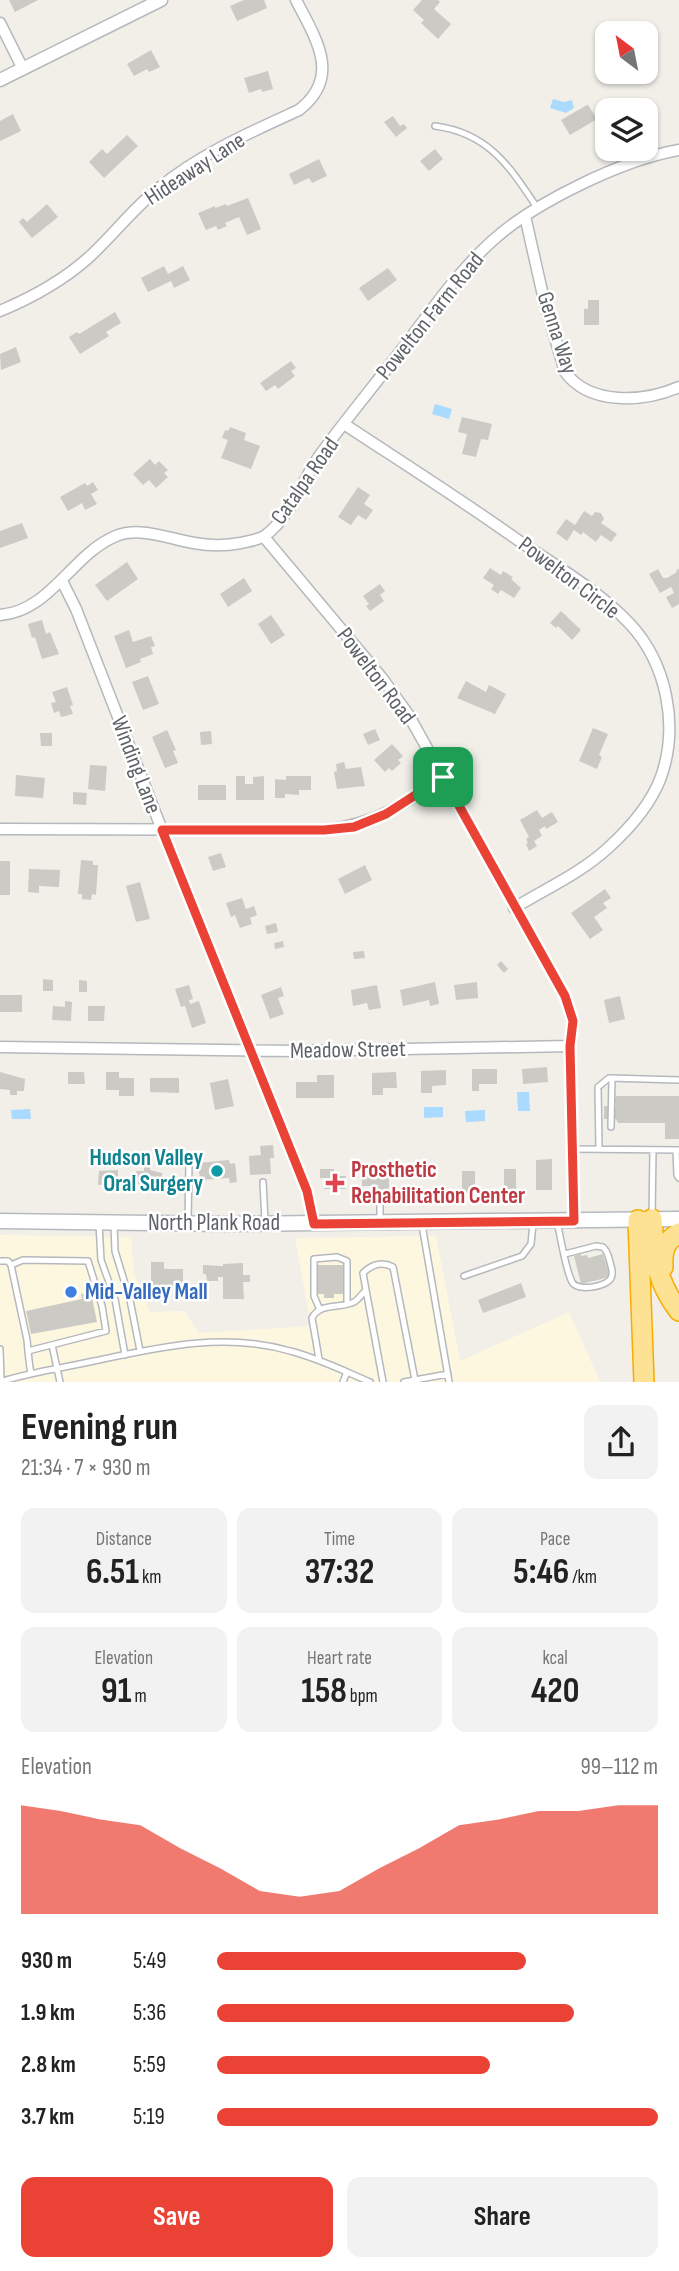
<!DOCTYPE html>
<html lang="en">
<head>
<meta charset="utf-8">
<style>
  body { margin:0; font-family:"Sofia Sans Condensed",sans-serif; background:#f2f2f2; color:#222; height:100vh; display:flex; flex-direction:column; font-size:26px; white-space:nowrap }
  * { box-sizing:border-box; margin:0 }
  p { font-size:23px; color:#767676 }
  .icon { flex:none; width:38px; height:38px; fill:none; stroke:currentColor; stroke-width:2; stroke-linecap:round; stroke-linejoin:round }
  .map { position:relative; height:1382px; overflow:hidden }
  .sheet { display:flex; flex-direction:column; background:#fff; flex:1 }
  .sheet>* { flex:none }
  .needle { width:46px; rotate:328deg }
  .tools { position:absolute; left:595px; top:21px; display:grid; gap:14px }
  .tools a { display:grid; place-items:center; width:63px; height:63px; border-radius:14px; background:#fff; box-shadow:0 2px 5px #0004; font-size:35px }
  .pin { position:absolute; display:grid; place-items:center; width:60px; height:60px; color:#fff; margin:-30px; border-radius:14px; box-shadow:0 4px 10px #0006 }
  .round { display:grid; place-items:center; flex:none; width:74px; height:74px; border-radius:14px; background:#f2f2f2 }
  .overview { display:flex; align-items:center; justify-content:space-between; height:119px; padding:0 21px }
  h1 { font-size:38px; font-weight:700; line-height:52px }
  .figures { display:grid; grid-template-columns:repeat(3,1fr); gap:10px; height:119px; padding:7px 21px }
  .figures div { display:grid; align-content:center; border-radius:14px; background:#f2f2f2; text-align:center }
  .figures b { font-size:35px; font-weight:700 }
  .figures small { font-size:19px; font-weight:400 }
  .figures p { font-size:19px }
  .chart { height:196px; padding:14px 21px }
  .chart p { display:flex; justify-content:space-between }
  .chart svg { width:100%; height:126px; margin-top:7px; fill:#ea4335; opacity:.7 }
  .primary-button { display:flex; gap:14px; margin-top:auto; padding:14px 21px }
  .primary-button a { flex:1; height:80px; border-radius:14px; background:#ea4335; color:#fff; font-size:28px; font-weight:700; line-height:80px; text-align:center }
  .primary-button a+a { background:#f2f2f2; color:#222 }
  ul { padding:0 21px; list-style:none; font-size:23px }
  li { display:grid; grid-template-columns:112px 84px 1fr; align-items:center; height:52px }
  li i { height:18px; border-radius:9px; background:#ea4335 }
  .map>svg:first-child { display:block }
  .commercial { fill:#fef7e0 }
  .water { fill:#aadaff }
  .building { fill:#cccac5 }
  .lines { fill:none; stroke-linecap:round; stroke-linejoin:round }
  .service-casing { stroke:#b5b8bc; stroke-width:8 }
  .minor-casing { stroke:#b5b8bc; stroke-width:13 }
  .tertiary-casing { stroke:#b5b8bc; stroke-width:15 }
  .secondary-casing { stroke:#b6babf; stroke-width:17 }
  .motorway-casing { stroke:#f9ab00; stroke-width:22 }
  .service { stroke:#fff; stroke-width:5 }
  .minor { stroke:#fff; stroke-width:10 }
  .tertiary { stroke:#fff; stroke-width:12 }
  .secondary { stroke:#fff; stroke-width:14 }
  .motorway { stroke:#fde293; stroke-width:19 }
  .route-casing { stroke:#fff; stroke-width:14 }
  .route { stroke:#ea4335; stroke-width:9 }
  .culture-dot { fill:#0f9aa8; stroke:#fff; stroke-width:2.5 }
  .health-dot { fill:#e0444e; stroke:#fff; stroke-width:2.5 }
  .shop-dot { fill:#3f7fe0; stroke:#fff; stroke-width:2.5 }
  .labels { text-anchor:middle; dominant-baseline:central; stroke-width:5; stroke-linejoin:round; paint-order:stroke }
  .street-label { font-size:23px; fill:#5f6368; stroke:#fff }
  .culture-label { font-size:23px; font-weight:bold; fill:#0d838f; stroke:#fff; text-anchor:end }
  .health-label { font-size:23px; font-weight:bold; fill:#be3a42; stroke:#fff; text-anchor:start }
  .shop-label { font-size:23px; font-weight:bold; fill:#366cbe; stroke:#fff; text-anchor:start }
</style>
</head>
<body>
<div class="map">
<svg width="679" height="1382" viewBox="0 0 679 1382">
  <rect width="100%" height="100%" fill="#f1efe8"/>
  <path class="commercial" d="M0,1235L131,1237L134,1272L150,1312L184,1311L199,1333L311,1326L295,1238L436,1236L460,1361L569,1312L600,1382H0Z"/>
  <path class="water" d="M553,99L564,102L572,100L574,108L566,113L550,108Z
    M435,404L452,409L449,419L432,414Z
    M517,1092H529L530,1111H518Z
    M424,1107H443V1117L424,1118Z
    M30,1109L31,1119H12L11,1110Z
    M485,1110V1121L466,1122L465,1111Z"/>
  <path class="building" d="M9,0H38L15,12Z
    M244,0H264L267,8L237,21L230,6Z
    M422,0H438L440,2L434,9L451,24L438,39L421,23L424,20L413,10Z
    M151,50L160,67L149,72L147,69L134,76L127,64Z
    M268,71L273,89L262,92L261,89L249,93L244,78Z
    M587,105H588L597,119L570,135L561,120Z
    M13,114L21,131L0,141V121Z
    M393,116L400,126L404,124L407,128L396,137L384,122Z
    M127,135L138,146L104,178L89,162L102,149L107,154Z
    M435,149L443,159L429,171L420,161Z
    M319,159L327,176L312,183L309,178L294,185L289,174Z
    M248,198L261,229L247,235L239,217L225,223L227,226L218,230L216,226L206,230L198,213L215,206V208L226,204L227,206Z
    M47,204L58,217L32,238L19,222L23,218L27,222Z
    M164,266L168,274L183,266L190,280L174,288L171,281L148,292L141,278Z
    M388,268L397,280L368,301L359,288Z
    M588,300H599V325H584V309H588Z
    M115,312L121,323L106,332L109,336L80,354L69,337L77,332L79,334Z
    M16,347L21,362L1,370L0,354Z
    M291,361L296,368L291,371L295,376L278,389L275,385L266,391L260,383Z
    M462,417L492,424L488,440L481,439L476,457L462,454L467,434L458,432Z
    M230,427L246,433L244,440L260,446L251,469L221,458L228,440L222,438L225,430L228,431Z
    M150,459L155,465L159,461L168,470L164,473L168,477L156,488L149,480L143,485L133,474Z
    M93,482L98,490L91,494L97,504L85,510L82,503L68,511L60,497L85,483L87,486Z
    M358,487L370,495L364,504L373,510L366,520L358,515L351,525L338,517Z
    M584,511L592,516L595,512L601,513L604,519L601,523L617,534L611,542L601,535L596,542L583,532L581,535L574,530L567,541L556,533L566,519L575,525Z
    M22,523L28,538L0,548V531Z
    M127,562L138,579L107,601L95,585Z
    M490,568L501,575L503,571L513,577L511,579L521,588L514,598L501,590L498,594L491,589L494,585L483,578Z
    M658,569L663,578H667L677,572L676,570L679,569V604L672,608L666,597L674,593L671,587L660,593L649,574Z
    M244,578L252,591L228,607L220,594Z
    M380,584L385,591L380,595L384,601L370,611L366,606L369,604L363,596Z
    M561,611L581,630L572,640L558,626L556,628L550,623Z
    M271,615L285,635L271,644L258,624Z
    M42,620L46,634L50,632L59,654L42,659L35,637L32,638L28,624Z
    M129,630L133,642L151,636L155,646L151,647L153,654L140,659L141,662L126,668L114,636Z
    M148,676L159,704L143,710L132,682Z
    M466,681L486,692L489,685L506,694L495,714L457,698Z
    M67,687L73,705L70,706L73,714L61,717L59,711L54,713L51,703L56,702L52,692Z
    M593,728L608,734L599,755L602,757L597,769L579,761Z
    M375,729L380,740L368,745L363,734Z
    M167,730L176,750L173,751L178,763L165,768L152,737Z
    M211,731L212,744L201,745L200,732Z
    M40,733H52V746H41Z
    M392,744L403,756L398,760L401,763L392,771L389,768L385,772L374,760Z
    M344,762L346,769L361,767L365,786L337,789L334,772L337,771L336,764Z
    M90,765L107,766L105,791L88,789Z
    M16,775L45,778L43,798L15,796Z
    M236,776H245V784H253V777L264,776V800H236Z
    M286,776H311V790H299V795L285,794V798H275V779L286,780Z
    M198,785H226V800H198Z
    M73,792L87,793L86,805L73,804Z
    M537,810L542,818L552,812L558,822L546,829L545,826L539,830L542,836L534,841L537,846L529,851L526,844L528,843L526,839L529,837L520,820Z
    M221,853L226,867L213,871L208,857Z
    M81,860L93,861V865H98L96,895L92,894L91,900L82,899V894H78Z
    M0,861H10V895H0Z
    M365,865L372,880L345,894L338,879Z
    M29,869L60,870L59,887L39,886V893L28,892Z
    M140,882L150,919L136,922L126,886Z
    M605,889L611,898L603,903L607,908L594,917L603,930L590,939L571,913Z
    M242,898L246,909L254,906L257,915L250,918L252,924L240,928L235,915L231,917L226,903Z
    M276,923L278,932L267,934L265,926Z
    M283,941L284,947L275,949L274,943Z
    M364,951L365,958L354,959L353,952Z
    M501,961L508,969L504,973L497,965Z
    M43,979L53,980V991H43Z
    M79,980L87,981V992H79Z
    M435,982L439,1004L430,1006L429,1000L403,1006L400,990Z
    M477,982L478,998L456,1000L454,985Z
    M189,985L193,999L189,1000L190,1004L199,1001L206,1023L192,1028L185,1006L181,1007L175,989Z
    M377,985L381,1008L369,1010L367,1003L353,1006L351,990Z
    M281,987L284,996L278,998L284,1014L270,1019L261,995Z
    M0,995H22V1012H0Z
    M620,996L625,1019L609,1023L604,1000Z
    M65,1001L72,1002L71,1021L52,1020L53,1006L65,1007Z
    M88,1006H105L104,1021H88Z
    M547,1067L548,1082L523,1084L522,1069Z
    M472,1069H497V1084H479V1091H472Z
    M446,1070V1085L432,1086V1093H421V1071Z
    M0,1072L25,1079L24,1091H17V1095H10V1090L0,1089Z
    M68,1072H84L85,1084H68Z
    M106,1072H119V1078H134V1096H119V1090H106Z
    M396,1072L397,1088H383V1095H372V1073Z
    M317,1075H334V1098H296V1082H317Z
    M150,1078H179V1093L150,1092Z
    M228,1079L234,1106L215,1110L210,1083Z
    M616,1096H679V1139H665V1123H618L616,1119H604V1106H616L614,1098H616Z
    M273,1145L274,1158H270L271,1174L250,1175L249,1156L261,1155L260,1146Z
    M552,1159V1190H536V1160Z
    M229,1160L230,1164L235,1163L237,1182L230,1183L229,1178L200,1180L198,1163Z
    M144,1166H150V1170L162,1173L163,1186L137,1187L136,1171H144Z
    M320,1169H334V1176H346V1189H324V1178H320Z
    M504,1169H516V1190H504Z
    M118,1170V1184L98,1185L99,1171Z
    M462,1171H475V1193H462Z
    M362,1176H389V1190H374V1186H362Z
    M581,1254V1256L587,1255L588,1258L603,1254L610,1277L581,1284L574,1256Z
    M151,1262H164V1269H183V1286H175V1290H156V1287L151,1286Z
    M243,1263V1275H250V1282H243L244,1299H223V1277H218V1281H207L206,1274H203V1265L223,1266V1264Z
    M318,1265H344V1294H334V1298H324V1294H318Z
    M521,1283L526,1297L483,1313L478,1300Z
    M91,1292L97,1322L31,1334L26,1311L82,1299L81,1294Z"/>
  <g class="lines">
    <defs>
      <path id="service" d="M435,126C489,133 510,167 538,209
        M611,1127L612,1078
        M573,1149L679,1150
        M599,1149L598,1087L609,1078L679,1080
        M676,1150L677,1175L679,1178
        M263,1182L265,1221
        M380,1204V1222
        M652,1217L653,1150
        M188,1222L189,1162
        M557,1222C561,1238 565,1268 572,1282C577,1292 607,1287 611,1278C614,1273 611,1267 610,1262C608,1255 608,1252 603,1247L596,1246L565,1254
        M99,1223L101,1260L115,1299L125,1355
        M114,1225L115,1251L130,1300L140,1351
        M422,1225L449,1382
        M0,1261H8L11,1265
        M464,1276L522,1256L531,1244L533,1224
        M366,1290L383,1382
        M320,1310L314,1296V1259L337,1257L347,1261V1304
        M52,1345L60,1382
        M0,1349L1,1381
        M28,1351L106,1331L102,1306L88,1261L23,1260L11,1265L27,1340C28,1352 29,1363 31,1374
        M319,1359L312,1318C320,1302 340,1309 354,1302C359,1299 362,1294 366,1290L363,1273C371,1265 382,1261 393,1267L415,1380
        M0,1382C30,1372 63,1368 94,1361C160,1347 224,1332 290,1351C318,1358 344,1371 370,1382
        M343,1382L347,1372
        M404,1382L448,1374"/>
      <path id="minor" d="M0,23L23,69
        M525,216L544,300L565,372C590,406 644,402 679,387
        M0,311C31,298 62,281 87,259C112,237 132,209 159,188C200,154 251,132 299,110C342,77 316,39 296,0
        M344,424C400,461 457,497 512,536C552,564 596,588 630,624C667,664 679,726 661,777C651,804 629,829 608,848C581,873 545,889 514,908
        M264,537L382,678L408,714L565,996L573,1021L570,1046L574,1221
        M62,581L76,609L162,830L307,1191L314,1224
        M0,615C51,611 72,554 116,536C141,526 169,539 194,543C210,546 225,546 241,543C249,541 259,540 266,535C293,514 302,479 322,452C348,417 376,383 403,348C431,311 457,273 491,242C533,203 622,160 679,150
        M0,829L325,830C375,824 402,806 443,777
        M0,1047L298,1051L570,1046"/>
      <path id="tertiary" d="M0,80L161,0"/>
      <path id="secondary" d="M0,1221L227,1224L679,1219"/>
      <path id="motorway" d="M652,1219C655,1257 655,1280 679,1311
        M638,1220L644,1382
        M663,1267C662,1251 665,1241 679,1233"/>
    </defs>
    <use href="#service" class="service-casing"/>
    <use href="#minor" class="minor-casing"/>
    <use href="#tertiary" class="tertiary-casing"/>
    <use href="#secondary" class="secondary-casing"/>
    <use href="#motorway" class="motorway-casing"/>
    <use href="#service" class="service"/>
    <use href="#minor" class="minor"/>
    <use href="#tertiary" class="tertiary"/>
    <use href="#secondary" class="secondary"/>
    <use href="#motorway" class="motorway"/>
  </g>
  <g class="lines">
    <defs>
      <path id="route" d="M443,777L565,996L573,1021L570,1046L574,1221L314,1224L307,1191L162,830H324L354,827L386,814Z"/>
    </defs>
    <use href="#route" class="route-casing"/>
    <use href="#route" class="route"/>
  </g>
  <circle class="culture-dot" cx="217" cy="1171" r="7"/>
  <path class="health-dot" d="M331.5 1172.5h7v7h7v7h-7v7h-7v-7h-7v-7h7z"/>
  <circle class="shop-dot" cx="71" cy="1292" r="7"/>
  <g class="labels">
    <g class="street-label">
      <text transform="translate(195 169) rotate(-33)">Hideaway Lane</text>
      <text transform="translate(430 316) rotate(-51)">Powelton Farm Road</text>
      <text transform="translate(557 333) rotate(72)">Genna Way</text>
      <text transform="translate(305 481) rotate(-55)">Catalpa Road</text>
      <text transform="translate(569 578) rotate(37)">Powelton Circle</text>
      <text transform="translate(376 676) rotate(53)">Powelton Road</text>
      <text transform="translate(136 765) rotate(69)">Winding Lane</text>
      <text transform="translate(348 1050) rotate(-1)">Meadow Street</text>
      <text x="214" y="1223">North Plank Road</text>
    </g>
    <g class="culture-label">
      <text x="203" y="1158">Hudson Valley<tspan x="203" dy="26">Oral Surgery</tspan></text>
    </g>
    <g class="health-label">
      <text x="351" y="1170">Prosthetic<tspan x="351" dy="26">Rehabilitation Center</tspan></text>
    </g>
    <g class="shop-label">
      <text x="85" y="1292">Mid-Valley Mall</text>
    </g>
  </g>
</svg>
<div class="tools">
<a><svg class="needle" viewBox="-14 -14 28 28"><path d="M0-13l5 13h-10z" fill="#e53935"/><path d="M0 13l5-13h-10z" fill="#767676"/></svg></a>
<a><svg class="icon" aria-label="layers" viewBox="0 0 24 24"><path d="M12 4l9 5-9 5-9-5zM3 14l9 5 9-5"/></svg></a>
</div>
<div class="pin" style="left:443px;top:777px;background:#1e9e55"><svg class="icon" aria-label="arrive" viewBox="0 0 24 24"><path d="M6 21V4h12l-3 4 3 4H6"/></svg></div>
</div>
<section class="sheet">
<div class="overview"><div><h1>Evening run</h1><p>21:34 · 7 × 930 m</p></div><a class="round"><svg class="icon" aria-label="share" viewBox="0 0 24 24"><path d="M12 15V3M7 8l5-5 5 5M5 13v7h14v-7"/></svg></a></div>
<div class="figures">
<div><p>Distance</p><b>6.51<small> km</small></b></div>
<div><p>Time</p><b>37:32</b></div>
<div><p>Pace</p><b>5:46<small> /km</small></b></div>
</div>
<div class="figures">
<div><p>Elevation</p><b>91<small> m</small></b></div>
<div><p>Heart rate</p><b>158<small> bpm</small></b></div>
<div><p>kcal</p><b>420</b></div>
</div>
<div class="chart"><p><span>Elevation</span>99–112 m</p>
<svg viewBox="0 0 160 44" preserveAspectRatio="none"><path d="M0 44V6L10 8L20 11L30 13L40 21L50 28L60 36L70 38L80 36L90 28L100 21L110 13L120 11L130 8L140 8L150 6L160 6V44z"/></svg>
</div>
<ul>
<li><b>930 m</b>5:49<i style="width:70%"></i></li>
<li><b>1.9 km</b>5:36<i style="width:81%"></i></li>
<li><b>2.8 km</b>5:59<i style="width:62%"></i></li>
<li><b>3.7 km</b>5:19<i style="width:100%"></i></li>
</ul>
<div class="primary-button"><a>Save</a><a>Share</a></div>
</section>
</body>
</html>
